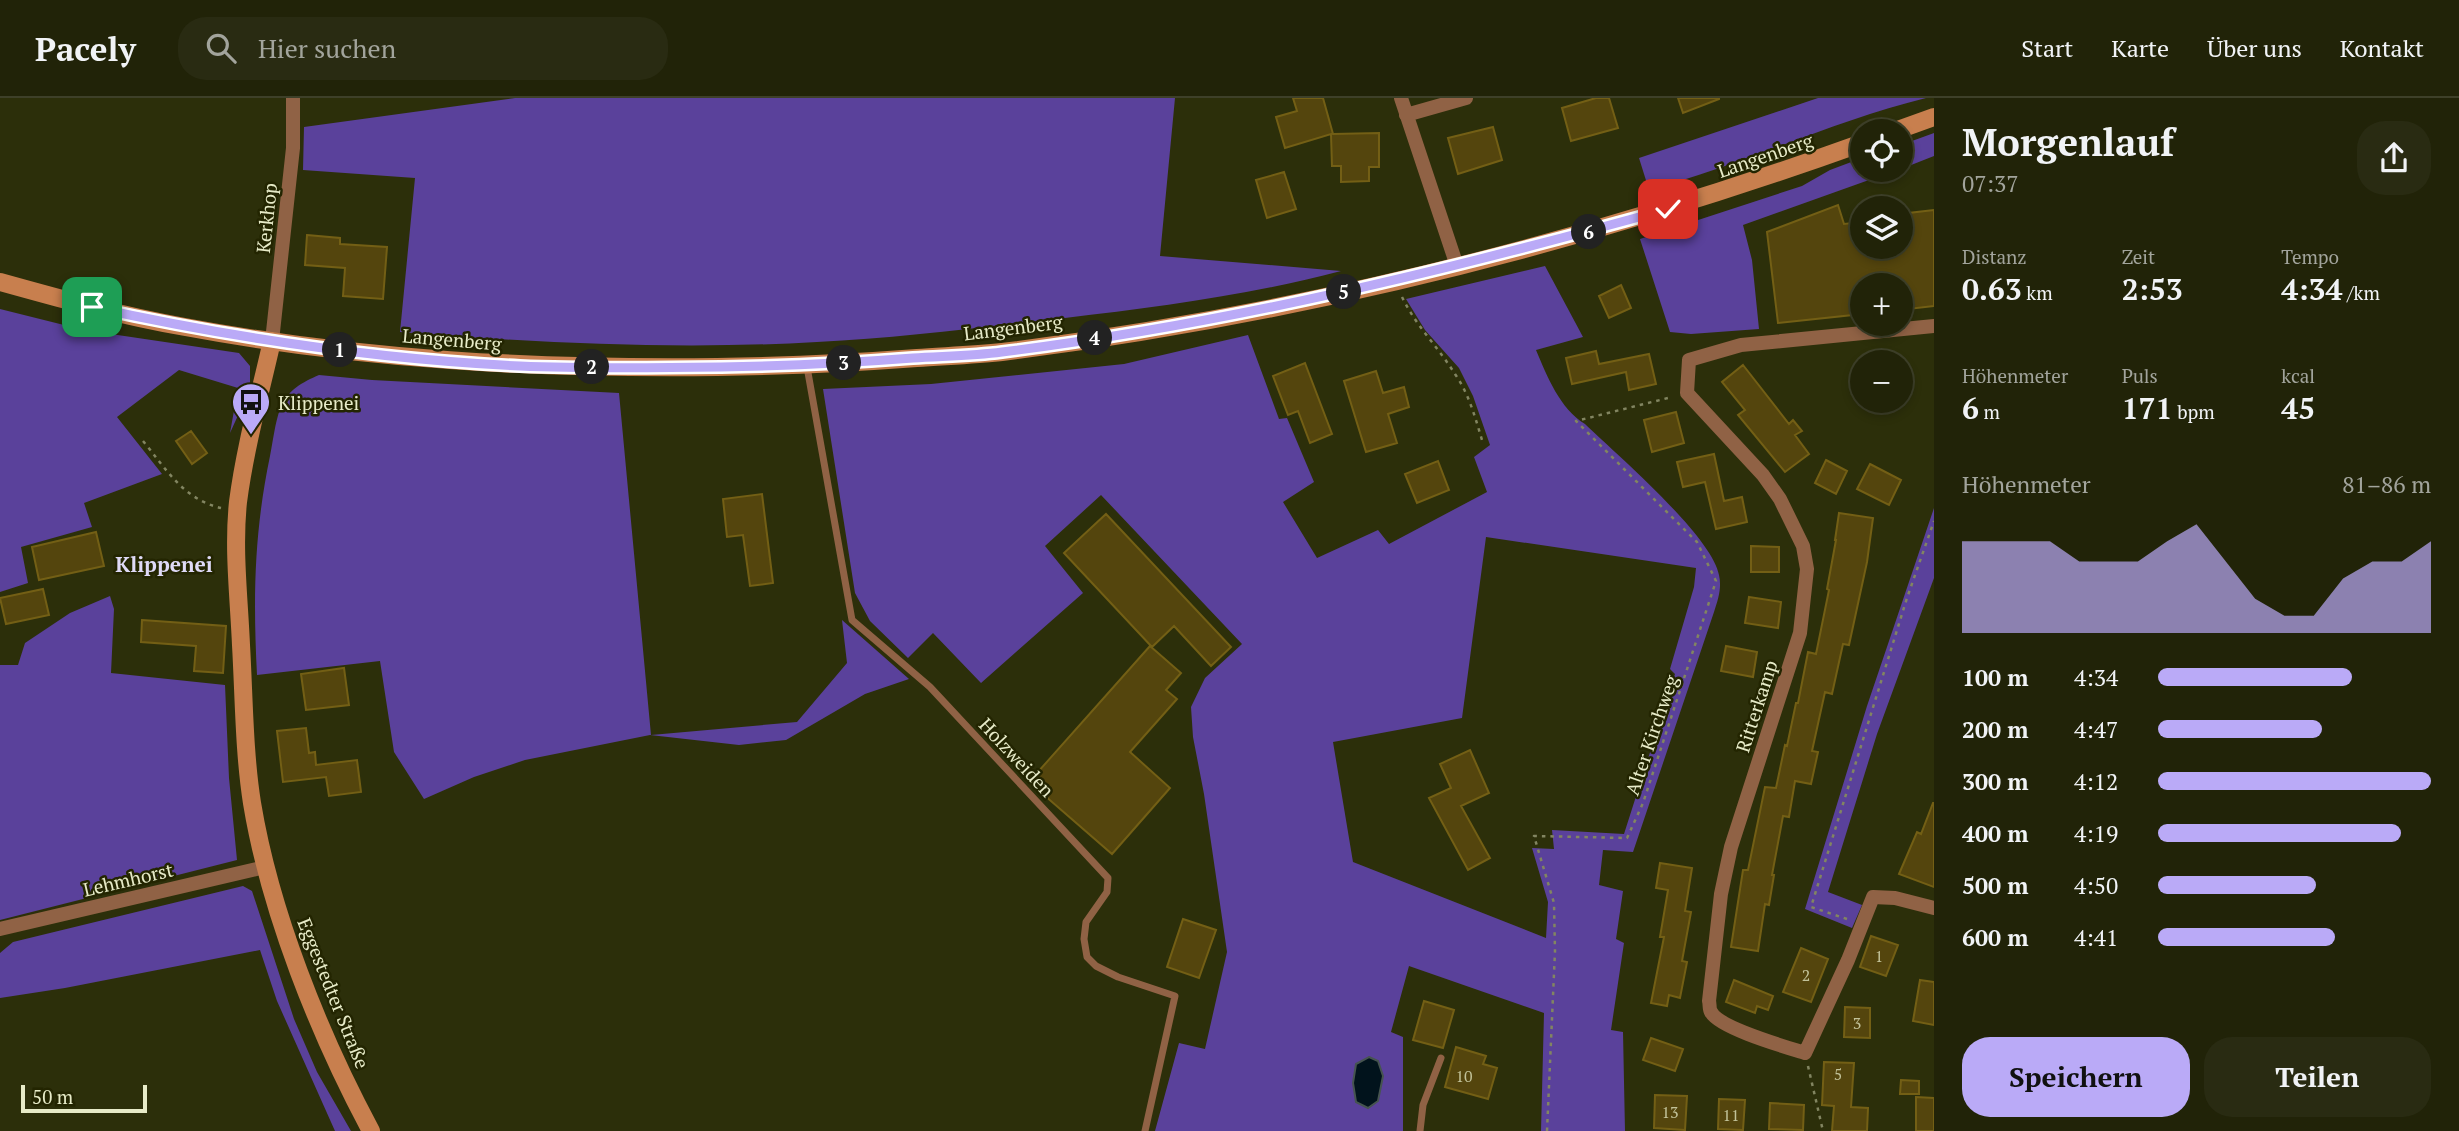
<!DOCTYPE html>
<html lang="de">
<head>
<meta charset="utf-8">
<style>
  body { margin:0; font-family:"PT Serif",serif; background:#292b12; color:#f1f3f6; height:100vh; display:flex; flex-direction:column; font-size:26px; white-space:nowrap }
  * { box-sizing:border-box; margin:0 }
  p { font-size:23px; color:#a2a49c }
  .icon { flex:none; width:38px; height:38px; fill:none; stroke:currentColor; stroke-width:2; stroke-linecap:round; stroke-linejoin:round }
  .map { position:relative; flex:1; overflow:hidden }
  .side { display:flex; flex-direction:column; background:#212308; width:525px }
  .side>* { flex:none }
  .tools { position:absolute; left:1850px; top:21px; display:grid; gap:14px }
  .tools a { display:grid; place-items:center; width:63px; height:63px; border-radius:50%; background:#212308; box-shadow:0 4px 10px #0003,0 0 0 2px #3e4029; font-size:35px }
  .scale { position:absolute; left:21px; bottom:18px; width:126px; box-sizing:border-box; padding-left:7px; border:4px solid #e7ebc8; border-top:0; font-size:19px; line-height:24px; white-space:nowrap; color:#e7ebc8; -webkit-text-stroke:5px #232501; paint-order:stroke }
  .pin { position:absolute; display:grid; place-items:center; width:60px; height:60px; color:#fff; margin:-30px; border-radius:14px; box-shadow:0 4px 10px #0006 }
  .km { position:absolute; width:35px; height:35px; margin:-18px; border-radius:50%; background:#222; color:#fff; font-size:19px; line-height:35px; text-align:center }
  .round { display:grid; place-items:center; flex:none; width:74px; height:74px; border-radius:28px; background:#292b12 }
  .summary { display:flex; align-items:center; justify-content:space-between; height:119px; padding:0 28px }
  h1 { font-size:38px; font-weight:600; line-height:52px }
  .stats { display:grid; grid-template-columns:repeat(3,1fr); gap:10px; height:119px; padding:7px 28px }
  .stats div { display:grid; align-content:center }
  .stats b { font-size:30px; font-weight:600 }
  .stats small { font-size:19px; font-weight:400 }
  .stats p { font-size:19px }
  .chart { height:196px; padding:14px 28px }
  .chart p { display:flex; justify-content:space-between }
  .chart svg { width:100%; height:126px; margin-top:7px; fill:#baaaf7; opacity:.7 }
  .action { display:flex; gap:14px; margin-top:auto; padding:14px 28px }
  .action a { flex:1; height:80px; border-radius:28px; background:#baaaf7; color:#111; font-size:28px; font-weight:600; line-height:80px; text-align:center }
  .action a+a { background:#292b12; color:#f1f3f6 }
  ul { padding:0 28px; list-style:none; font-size:23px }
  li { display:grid; grid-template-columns:112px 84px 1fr; align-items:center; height:52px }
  li i { height:18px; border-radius:9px; background:#baaaf7 }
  header { display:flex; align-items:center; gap:42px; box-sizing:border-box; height:98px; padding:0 35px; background:#212308; border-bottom:2px solid #3e4029 }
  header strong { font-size:33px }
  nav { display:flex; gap:38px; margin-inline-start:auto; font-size:24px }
  .search { width:490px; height:63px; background:#292b12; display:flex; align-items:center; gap:18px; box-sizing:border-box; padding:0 24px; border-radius:28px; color:#a2a49c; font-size:26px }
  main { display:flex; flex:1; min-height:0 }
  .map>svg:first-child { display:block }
  .green { fill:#5a419b; fill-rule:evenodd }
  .water { fill:#01131c; stroke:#465450; stroke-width:2 }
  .building { fill:#54450d; stroke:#735f15; stroke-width:2 }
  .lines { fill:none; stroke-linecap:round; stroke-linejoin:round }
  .path { stroke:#828561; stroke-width:2.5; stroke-dasharray:3.5 5; stroke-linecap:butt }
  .lane { stroke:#906245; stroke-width:7 }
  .street { stroke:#906245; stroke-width:14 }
  .secondary { stroke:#c87f4e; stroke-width:18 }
  .route-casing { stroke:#fff; stroke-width:14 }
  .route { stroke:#baaaf7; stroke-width:9 }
  .labels { text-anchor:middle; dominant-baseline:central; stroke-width:5; stroke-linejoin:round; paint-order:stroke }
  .number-label { font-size:16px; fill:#c2c299 }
  .street-label { font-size:19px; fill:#e7ebc8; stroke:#232501 }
  .poi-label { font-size:19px; fill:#e7ebc8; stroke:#232501; text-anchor:start }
  .neighbourhood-label { font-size:21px; font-weight:bold; fill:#dfdaf7; stroke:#232501 }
</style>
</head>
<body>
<header>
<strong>Pacely</strong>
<div class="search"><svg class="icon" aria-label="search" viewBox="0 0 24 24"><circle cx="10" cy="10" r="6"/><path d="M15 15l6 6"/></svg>Hier suchen</div>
<nav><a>Start</a><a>Karte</a><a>Über uns</a><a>Kontakt</a></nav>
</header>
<main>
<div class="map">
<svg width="1934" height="1033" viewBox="0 0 1934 1033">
  <rect width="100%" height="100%" fill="#2c2f0a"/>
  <path class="green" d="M515,0H1175L1160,158L1341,173C1250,197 1157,209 1065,220C982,229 900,240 817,244C678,252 538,245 400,234L415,80L303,72L304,29Z
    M1818,0H1926C1832,23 1743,67 1649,92L1639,60Z
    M1934,35V58L1901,71V47Z
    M1862,60V72H1897L1743,127L1752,162L1759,231L1691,236L1670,234L1640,141L1802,88L1830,72Z
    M1545,168L1583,239L1536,252C1547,278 1560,311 1585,326C1616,356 1712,438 1719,477C1722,490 1718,502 1714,514L1633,754L1603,752L1599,787L1623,793L1616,841L1624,845L1611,932L1623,934L1625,1033H1541L1544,915L1409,868L1391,934L1403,939V1033H1155L1179,945L1205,951L1227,854L1204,696L1193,639L1191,609L1205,580L1242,546L1101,397L1045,448L1083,495L981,585L933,535L908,560L870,523L855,495L823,291L931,286L1124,266L1248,237L1279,321L1287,320L1314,384L1283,404L1317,460L1378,432L1389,446L1487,394L1474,359L1490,347L1473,298L1459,270L1425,232L1406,201ZM1486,439L1696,470L1694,489L1670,571L1675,576L1624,736L1552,732L1554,751L1532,750L1548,804L1546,840L1353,764L1333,644L1462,620Z
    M0,211L84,232L239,255L250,268V291L230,335L238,290L179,272L117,319L162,376L84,405L92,429L21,449L28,485L0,494Z
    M319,277L372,282L619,295L651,637L797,624L847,565L842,522L909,581L865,596L786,642L739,647L650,637L525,662L474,679L424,701L394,654L380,563L257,577C253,499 254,435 270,358C273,343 275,325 280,311C287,292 303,284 319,277Z
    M1934,410V480L1877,636L1828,794L1862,807L1852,830L1805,811L1867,608Z
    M110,498L114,511L111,575L225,587L229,680L237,762L0,822V567H18L25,545L70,515Z
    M243,788L252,793L294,921L317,974L351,1033H335L277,903L260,852L65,890L0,900V855L13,844Z"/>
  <path class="water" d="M1369,959L1378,963L1383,978L1378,1003L1368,1010L1356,1004L1353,985L1356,966Z"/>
  <path class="building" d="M1293,0H1323L1333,36L1379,35V69H1369V83L1341,84V68H1332L1331,36L1285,50L1276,19L1297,13Z
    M1596,0H1609L1618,30L1571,43L1562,10Z
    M1678,0H1719V1L1683,15Z
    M1493,29L1502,62L1458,76L1448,40Z
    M1284,74L1296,111L1267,120L1256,82Z
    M1838,107L1844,126L1862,124V149H1900V116L1934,112V208L1900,212V187H1862V216L1778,225L1767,134Z
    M307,137L340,140V146L387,149L383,201L343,198L345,170L305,167Z
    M1621,187L1631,210L1609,220L1599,198Z
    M1596,253L1599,266L1649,256L1656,286L1629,292L1626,274L1572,286L1566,260Z
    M1305,265L1332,336L1310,345L1298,313L1288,317L1273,278Z
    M1743,267L1789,326L1793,322L1802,333L1795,337L1809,356L1785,374L1738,317L1745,312L1722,284Z
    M1376,273L1383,295L1404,289L1409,309L1388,316L1397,345L1366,354L1344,283Z
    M1676,314L1684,345L1652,354L1644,322Z
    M191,333L207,355L192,366L176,343Z
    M1714,356L1724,403L1742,399L1747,424L1716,431L1705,384L1683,389L1677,364Z
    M1826,362L1847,373L1836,396L1815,385Z
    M1438,363L1449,392L1417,405L1405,376Z
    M1870,366L1901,382L1889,407L1857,391Z
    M762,396L773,485L750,488L743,437L727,439L723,401Z
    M1839,415L1873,420L1867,464L1849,547L1843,546L1832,596L1825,594L1812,653L1818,654L1811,686L1795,683L1789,719L1783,718L1772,777H1774L1769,807L1765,806L1758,853L1731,849L1743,772H1748L1765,689L1776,690L1785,647L1787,648L1796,605H1798L1808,554L1816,556L1829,492L1827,491L1836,442H1835Z
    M1106,416L1231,549L1211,568L1174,528L1152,549L1064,455Z
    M96,434L104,468L39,482L32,449Z
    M1751,448L1779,449V474H1751Z
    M43,491L49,517L6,526L0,500Z
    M1749,499L1781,504L1778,530L1745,525Z
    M142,522L226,528L223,575L194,573L196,548L141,544Z
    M1150,548L1181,575L1166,592L1177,601L1130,654L1170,690L1112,756L1029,684Z
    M1726,548L1757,554L1753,579L1721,573Z
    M344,570L349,607L306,612L301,576Z
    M306,630L309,655L315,654L316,667L357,662L361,694L329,698L326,679L283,684L277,633Z
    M1470,652L1489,695L1461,708L1490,760L1468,772L1429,700L1451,690L1440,666Z
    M1933,705H1934V789L1899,776L1917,734L1921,736Z
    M1660,765L1692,770L1685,813L1691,814L1682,863L1687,864L1680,900L1669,897L1667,908L1651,905L1664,839H1660L1668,792L1656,790Z
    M1183,821L1216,832L1199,880L1167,869Z
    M1871,838L1898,847L1886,878L1860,869Z
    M1801,850L1828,861L1811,904L1783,894Z
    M1734,882L1773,898L1768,912L1757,908L1755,915L1726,904Z
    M1920,882L1934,884V927L1913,923Z
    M1424,903L1454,912L1443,950L1413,942Z
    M1845,909L1870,910V940L1844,939Z
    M1651,940L1683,951L1675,973L1643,962Z
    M1456,949L1486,958L1483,966L1497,970L1488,1001L1445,989Z
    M1824,964L1854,965L1851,1009L1868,1010L1867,1033H1832L1834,1008L1822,1007Z
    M1901,982L1919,983V996H1900Z
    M1655,997L1687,998L1685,1032L1654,1030Z
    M1916,999L1934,1000V1033H1916Z
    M1719,1001L1745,1002L1743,1032L1718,1031Z
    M1770,1005L1804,1007L1803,1032L1769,1031Z"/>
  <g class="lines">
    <path class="path" d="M1864,28L1881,22
      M1402,199C1416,228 1438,249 1455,276C1469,296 1475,319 1482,342
      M143,343C167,372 183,401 221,410
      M1847,821L1811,809L1907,500L1934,423
      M1808,968L1823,1033
      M1547,1033L1555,853L1554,805L1534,738L1627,740L1643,705L1716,483L1697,444L1576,323L1672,299"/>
    <path class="lane" d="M807,269L852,522L930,589L1108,780L1107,794L1086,824L1084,841L1087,859L1096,868L1118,879L1175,898L1145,1033
      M1420,1033L1423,1007L1441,960"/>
    <path class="street" d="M1401,0L1457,168
      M1406,17L1466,0
      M1934,228L1741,247L1689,262L1687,295L1763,377L1780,401L1803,448L1807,471L1800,535L1731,749L1721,796L1709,903C1710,906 1709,911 1711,914C1719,930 1786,949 1805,955L1848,862L1873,799L1895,800L1934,810
      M272,243L293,50V0
      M0,831L265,769"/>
    <path class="secondary" d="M1895,33L1934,19
      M0,184C61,201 122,218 185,229C362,262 537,271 717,269C784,268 850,265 917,260C945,258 974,257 1002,254C1296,217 1584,145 1862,45
      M272,243C260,296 245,350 238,404C233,451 239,500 241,547C244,599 244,654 252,705C270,814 319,936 371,1033"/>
  </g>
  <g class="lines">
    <defs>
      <path id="route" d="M92,209C233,240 376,261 520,268C587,271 654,270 721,269C786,268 849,265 913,260C943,258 972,258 1002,254C1228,226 1449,172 1668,111"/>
    </defs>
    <use href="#route" class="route-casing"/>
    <use href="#route" class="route"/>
  </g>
  <defs>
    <symbol id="bus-pin" viewBox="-11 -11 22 30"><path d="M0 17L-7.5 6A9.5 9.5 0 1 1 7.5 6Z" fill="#baaaf7" stroke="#232501"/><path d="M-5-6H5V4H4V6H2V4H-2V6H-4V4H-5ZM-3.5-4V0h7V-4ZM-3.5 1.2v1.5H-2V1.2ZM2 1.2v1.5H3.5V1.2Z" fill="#111"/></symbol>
  </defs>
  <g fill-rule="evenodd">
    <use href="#bus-pin" x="229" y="282" width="44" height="60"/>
  </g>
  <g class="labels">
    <g class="number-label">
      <text x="1879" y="858">1</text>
      <text x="1806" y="877">2</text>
      <text x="1857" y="925">3</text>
      <text x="1838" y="976">5</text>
      <text x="1464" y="978">10</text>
      <text x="1670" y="1014">13</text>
      <text x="1731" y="1017">11</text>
    </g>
    <g class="street-label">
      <text transform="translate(1765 57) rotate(-19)">Langenberg</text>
      <text transform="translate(266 120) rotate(-84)">Kerkhop</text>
      <text transform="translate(1013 229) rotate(-7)">Langenberg</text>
      <text transform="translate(452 241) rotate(5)">Langenberg</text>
      <text transform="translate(1756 608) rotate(-72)">Ritterkamp</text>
      <text transform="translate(1651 637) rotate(-71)">Alter Kirchweg</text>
      <text transform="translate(1017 659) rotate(47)">Holzweiden</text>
      <text transform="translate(128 781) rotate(-13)">Lehmhorst</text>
      <text transform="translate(334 895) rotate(68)">Eggestedter Straße</text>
    </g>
    <g class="poi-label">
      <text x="278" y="304">Klippenei</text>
    </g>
    <g class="neighbourhood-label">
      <text x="164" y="466">Klippenei</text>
    </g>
  </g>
</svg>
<div class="tools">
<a><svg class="icon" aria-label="locate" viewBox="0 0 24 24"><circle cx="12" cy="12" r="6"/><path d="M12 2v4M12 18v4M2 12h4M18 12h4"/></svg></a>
<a><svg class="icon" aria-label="layers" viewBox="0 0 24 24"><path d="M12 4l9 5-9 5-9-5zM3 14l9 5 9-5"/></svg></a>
<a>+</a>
<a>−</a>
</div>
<div class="scale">50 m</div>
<div class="pin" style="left:92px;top:209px;background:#1e9e55"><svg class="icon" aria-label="arrive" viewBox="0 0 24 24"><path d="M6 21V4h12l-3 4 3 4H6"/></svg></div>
<div class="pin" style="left:1668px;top:111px;background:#d93025"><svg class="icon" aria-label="check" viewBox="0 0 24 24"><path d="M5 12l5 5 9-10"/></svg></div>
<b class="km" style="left:340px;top:252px">1</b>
<b class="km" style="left:592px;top:269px">2</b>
<b class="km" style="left:844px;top:265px">3</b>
<b class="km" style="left:1095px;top:240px">4</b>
<b class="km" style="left:1344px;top:194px">5</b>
<b class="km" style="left:1589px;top:134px">6</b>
</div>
<section class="side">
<div class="summary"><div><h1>Morgenlauf</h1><p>07:37</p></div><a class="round"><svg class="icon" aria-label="share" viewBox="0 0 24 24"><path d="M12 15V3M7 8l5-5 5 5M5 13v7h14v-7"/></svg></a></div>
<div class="stats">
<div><p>Distanz</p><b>0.63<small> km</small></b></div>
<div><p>Zeit</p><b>2:53</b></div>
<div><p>Tempo</p><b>4:34<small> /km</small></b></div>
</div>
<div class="stats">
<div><p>Höhenmeter</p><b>6<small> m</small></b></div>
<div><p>Puls</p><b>171<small> bpm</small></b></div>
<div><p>kcal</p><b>45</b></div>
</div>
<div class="chart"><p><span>Höhenmeter</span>81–86 m</p>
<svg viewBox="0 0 160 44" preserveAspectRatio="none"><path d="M0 44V12L10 12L20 12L30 12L40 19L50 19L60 19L70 12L80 6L90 19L100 32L110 38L120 38L130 25L140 19L150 19L160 12V44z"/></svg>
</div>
<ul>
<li><b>100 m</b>4:34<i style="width:71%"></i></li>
<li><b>200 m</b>4:47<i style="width:60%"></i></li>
<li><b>300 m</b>4:12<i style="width:100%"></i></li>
<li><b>400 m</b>4:19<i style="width:89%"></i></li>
<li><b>500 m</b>4:50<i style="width:58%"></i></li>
<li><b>600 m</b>4:41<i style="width:65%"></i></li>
</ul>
<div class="action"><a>Speichern</a><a>Teilen</a></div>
</section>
</main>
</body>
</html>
